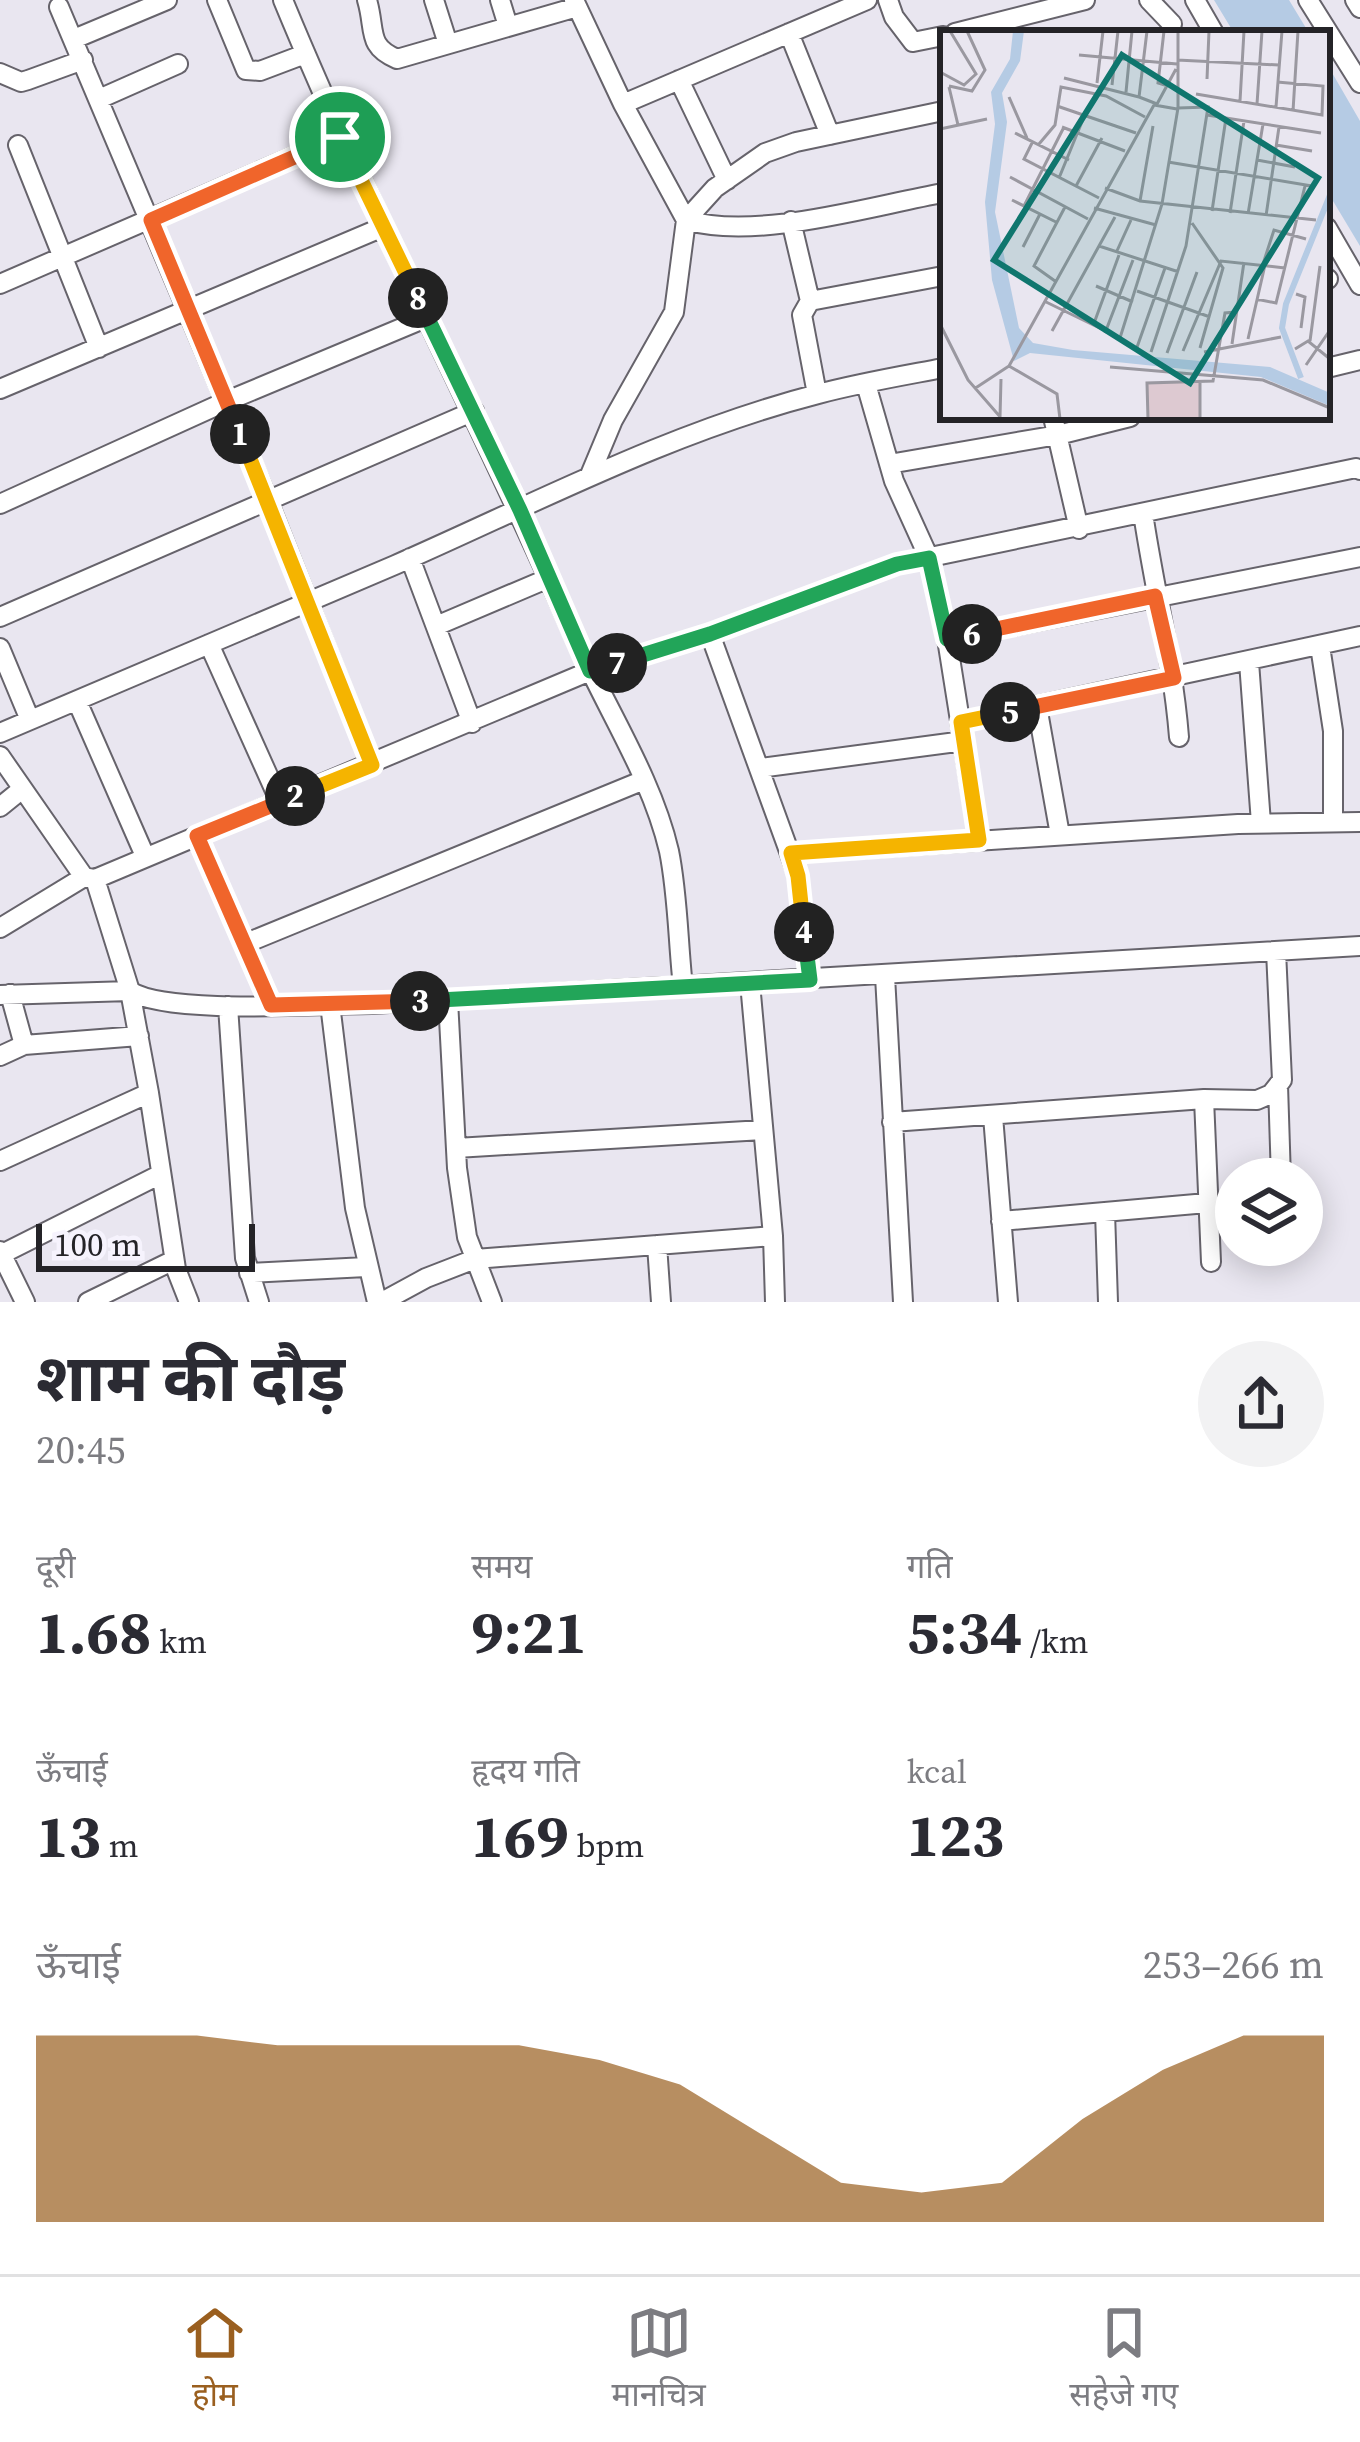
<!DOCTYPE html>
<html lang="hi">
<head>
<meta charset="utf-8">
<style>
  body { margin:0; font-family:"Source Serif 4","Noto Sans Devanagari",serif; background:#f2f2f3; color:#2b2b33; height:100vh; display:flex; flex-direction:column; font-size:45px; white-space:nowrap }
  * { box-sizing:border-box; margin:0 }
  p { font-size:39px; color:#7c7c81 }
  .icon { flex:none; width:66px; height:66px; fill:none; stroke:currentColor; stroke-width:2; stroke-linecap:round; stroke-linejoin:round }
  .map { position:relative; height:1302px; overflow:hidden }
  .sheet { display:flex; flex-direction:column; background:#fff; flex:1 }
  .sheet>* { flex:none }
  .tools { position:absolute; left:1215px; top:1158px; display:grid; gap:24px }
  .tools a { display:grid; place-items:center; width:108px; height:108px; border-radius:50%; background:#fff; box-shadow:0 6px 30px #0003; font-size:60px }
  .scale { position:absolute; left:36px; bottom:30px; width:219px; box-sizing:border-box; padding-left:12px; border:6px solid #242327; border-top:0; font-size:33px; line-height:42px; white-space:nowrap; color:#242327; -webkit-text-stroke:9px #f6f3fd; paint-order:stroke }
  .pin { position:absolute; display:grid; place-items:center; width:102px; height:102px; color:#fff; margin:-51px; border:6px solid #fff; border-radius:50%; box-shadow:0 3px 12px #0007 }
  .km { position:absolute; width:60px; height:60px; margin:-30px; border-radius:50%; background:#222; color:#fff; font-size:33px; line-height:60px; text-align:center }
  .round { display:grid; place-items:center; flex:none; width:126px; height:126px; border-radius:63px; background:#f2f2f3 }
  .head { display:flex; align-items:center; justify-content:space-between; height:204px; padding:0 36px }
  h1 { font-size:66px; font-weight:700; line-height:90px }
  .stats { display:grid; grid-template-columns:repeat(3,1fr); gap:18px; height:204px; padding:12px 36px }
  .stats div { display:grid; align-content:center }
  .stats b { font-size:60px; font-weight:700 }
  .stats small { font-size:33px; font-weight:400 }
  .stats p { font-size:33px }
  .chart { height:336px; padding:24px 36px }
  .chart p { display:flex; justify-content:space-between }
  .chart svg { width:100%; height:216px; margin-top:12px; fill:#9a5f1f; opacity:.7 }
  .tabs { display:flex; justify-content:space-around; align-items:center; height:168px; border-top:3px solid #e1e1e2; background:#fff; font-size:33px; color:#7c7c81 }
  .tabs a { display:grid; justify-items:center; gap:6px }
  .tabs .on { color:#9a5f1f }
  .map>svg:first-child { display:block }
  .water { fill:#b5cbe4 }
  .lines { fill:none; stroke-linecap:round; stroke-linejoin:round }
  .minor-casing { stroke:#66636b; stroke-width:22 }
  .minor { stroke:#fff; stroke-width:18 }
  .split-1-casing { stroke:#fff; stroke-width:24 }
  .split-2-casing { stroke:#fff; stroke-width:24 }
  .split-3-casing { stroke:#fff; stroke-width:24 }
  .split-4-casing { stroke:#fff; stroke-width:24 }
  .split-5-casing { stroke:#fff; stroke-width:24 }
  .split-6-casing { stroke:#fff; stroke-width:24 }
  .split-7-casing { stroke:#fff; stroke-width:24 }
  .split-8-casing { stroke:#fff; stroke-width:24 }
  .split-9-casing { stroke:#fff; stroke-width:24 }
  .split-1 { stroke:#f0652b; stroke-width:15 }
  .split-2 { stroke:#f5b400; stroke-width:15 }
  .split-3 { stroke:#f0652b; stroke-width:15 }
  .split-4 { stroke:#22a559; stroke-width:15 }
  .split-5 { stroke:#f5b400; stroke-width:15 }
  .split-6 { stroke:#f0652b; stroke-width:15 }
  .split-7 { stroke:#22a559; stroke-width:15 }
  .split-8 { stroke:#22a559; stroke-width:15 }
  .split-9 { stroke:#f5b400; stroke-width:15 }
  .inset-river { fill:none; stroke:#b5cbe4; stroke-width:6 }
  .inset-road { fill:none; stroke:#9a98a0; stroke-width:3 }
  .view { fill:#0f766e; fill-opacity:0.15; stroke:#0f766e; stroke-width:6 }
  .inset-edge { fill:none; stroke:#242327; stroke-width:6 }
</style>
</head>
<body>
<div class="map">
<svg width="1360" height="1302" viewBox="0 0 1360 1302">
  <rect width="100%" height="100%" fill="#e9e6f0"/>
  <path class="water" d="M1214,0H1289L1309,33H1234Z
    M1327,64L1360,121V246L1327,191Z"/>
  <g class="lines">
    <defs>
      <path id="minor" d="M217,0L246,70L260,71L305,54
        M283,0C373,218 483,427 578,644C608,712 652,778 669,851C678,895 678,943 683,987
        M367,0C376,30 366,46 397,59L577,7
        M434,0L448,44
        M500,0L508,26
        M574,0L623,104L686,220C756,241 870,206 943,193
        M888,0L894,17L913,42L943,36
        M1149,0L1172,24
        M1195,0L1214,33
        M1308,0L1360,83
        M1355,0L1360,8
        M59,7L268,501L372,765
        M789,33L830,135
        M955,33L1085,0
        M74,39L167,0
        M0,73L21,82L28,80L83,60
        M679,80L727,180
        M99,99L178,64
        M623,104L867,0
        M18,145L99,348
        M791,221L810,301L802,315L817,394
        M1327,228L1360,285
        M1327,279H1328
        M0,284L339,137
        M810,301L943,276
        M1327,368L1360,360
        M866,384L894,481L929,558L947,639L979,840
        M0,389L383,227
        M1053,417L1079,529
        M889,464L1058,435L1130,417
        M590,475L613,420L674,312L686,220L715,188L765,153L796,142L943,111
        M0,504L227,401L428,317
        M1143,513C1154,588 1173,661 1179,737
        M410,558L472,723
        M0,617L474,411
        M436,626L549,578
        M710,634L798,876L810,980
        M947,639L1360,557
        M209,644L280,802
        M1320,646L1333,731V821
        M0,648L30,720
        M1249,662L1261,823
        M77,701L145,856
        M1037,706L1060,835
        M961,722L1360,636
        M0,733C132,677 264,622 395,565C534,504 670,432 818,394C859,383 901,376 943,368
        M0,756L84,877
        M760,768L964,741
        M0,807L21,790
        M197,836L271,1005
        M791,853L1238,824L1360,822
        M95,879L130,991C168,1015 321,1004 372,1004L1360,946
        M0,928L84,877L95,879L590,671L710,634L897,564L1356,468L1360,470
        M244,944L644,780
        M885,976L903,1302
        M750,983L773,1236L775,1302
        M0,995L130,991L149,1093L0,1161
        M448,1000L457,1168L467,1237L492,1302
        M330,1004L355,1208L377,1302
        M228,1006L245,1258L259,1302
        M24,1045L139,1036
        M0,1056L24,1045L10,994
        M1278,1085L1281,1179
        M149,1093L176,1269L189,1302
        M1204,1099L1211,1262
        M993,1116L1008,1302
        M892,1122L1204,1099L1257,1100L1271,1094L1282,1080L1276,951
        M456,1148L763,1130
        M1105,1212L1108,1302
        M1001,1221L1207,1203
        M657,1245L661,1302
        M0,1251L25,1302
        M0,1255L161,1174
        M249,1273L366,1267
        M88,1302L174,1260
        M382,1302L426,1278L475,1259L773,1236"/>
    </defs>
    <use href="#minor" class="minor-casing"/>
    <use href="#minor" class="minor"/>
  </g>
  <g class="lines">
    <defs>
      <path id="split-1" d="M240,434L151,220L340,137"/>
      <path id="split-2" d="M240,434L372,765L295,796"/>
      <path id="split-3" d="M295,796L197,836L271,1005L420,1001"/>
      <path id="split-4" d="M420,1001L810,980L804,932"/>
      <path id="split-5" d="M804,932L798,876L791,853L979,840L961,722L1010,712"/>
      <path id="split-6" d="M972,634L1155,596L1174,678L1010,712"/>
      <path id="split-7" d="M617,663L710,634L897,564L929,558L947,639L972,634"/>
      <path id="split-8" d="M418,298L520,510L590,671L617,663"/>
      <path id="split-9" d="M340,137L418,298"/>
    </defs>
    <use href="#split-1" class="split-1-casing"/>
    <use href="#split-2" class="split-2-casing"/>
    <use href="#split-3" class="split-3-casing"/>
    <use href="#split-4" class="split-4-casing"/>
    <use href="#split-5" class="split-5-casing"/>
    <use href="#split-6" class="split-6-casing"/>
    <use href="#split-7" class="split-7-casing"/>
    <use href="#split-8" class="split-8-casing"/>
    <use href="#split-9" class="split-9-casing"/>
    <use href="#split-1" class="split-1"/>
    <use href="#split-2" class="split-2"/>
    <use href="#split-3" class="split-3"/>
    <use href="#split-4" class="split-4"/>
    <use href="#split-5" class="split-5"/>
    <use href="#split-6" class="split-6"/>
    <use href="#split-7" class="split-7"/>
    <use href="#split-8" class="split-8"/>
    <use href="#split-9" class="split-9"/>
  </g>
  <g transform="translate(940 30)">
    <rect width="390" height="390" fill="#e9e6f0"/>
    <path d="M260,352V389H208L207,353Z" fill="#ddc9d1"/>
    <path d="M73,1H84L80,31L62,63L67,92L55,182L79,298L93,313L133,320L330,337L390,363V376L321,347L90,323L74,331L52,250L45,172L55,94L51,62L70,29Z" fill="#b5cbe4"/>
    <path class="inset-river" d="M361,348L342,298L346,274L390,165"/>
    <path class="inset-road" d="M207,1L199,67L217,74L236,39M224,1L218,53L228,56M139,25L237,34M237,30L339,35M0,42L24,55L36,44L10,1M124,48L199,67M267,49L269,1M157,53L163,1M172,55L178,1M9,56L32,61L45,40L27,1M9,57L18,95M186,62L192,1M256,64L382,85L383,56L337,52M69,67L87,108M300,71L304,1M317,74L322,1M117,76L196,103M336,77L342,1M353,81L358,1M267,85L381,103M122,97L185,121M0,99L47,89M75,103L129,130M93,111L84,129L159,168M99,114L115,95L121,57L166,66L205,87M336,115L372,121M317,130L355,137M228,132L372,156M70,147L148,189M119,148L146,82M136,156L162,108M165,158L200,171L376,190M72,170L116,192M200,171L213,96M84,176L124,97M154,178L216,195M272,181L286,88M290,183L304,91M308,184L323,94M326,186L339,97M252,193L283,238L260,318M159,216L239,242M83,217L100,184M176,223L191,190M323,234L334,200L366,209M115,251L94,236L125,177M156,256L193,272M197,261L270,287M356,264L365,267L361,298M316,269L336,273L365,156M104,271L180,308L222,174L238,78V1M0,294L28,350L62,389M153,296L179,225M112,301L175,187M165,303L193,230M308,309L325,235M370,311L380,236M292,314L304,232M355,319L368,311L390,329M196,320L225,238M243,321L281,231L345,238M211,322L246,216L268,77L238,78M264,322L341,307M227,323L257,242M366,335L390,300M69,336L117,364L120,389M170,337L323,350L390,378M260,352V389M34,359L69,336L214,75L237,79M60,387L61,349M208,389L207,353L273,351L285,283L296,282"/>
    <path class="view" d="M182,25L378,148L250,353L54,230Z"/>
    <rect width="390" height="390" class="inset-edge"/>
  </g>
</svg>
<div class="tools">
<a><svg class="icon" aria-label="layers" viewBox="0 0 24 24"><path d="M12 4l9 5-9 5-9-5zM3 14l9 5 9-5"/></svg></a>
</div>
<div class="scale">100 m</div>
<div class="pin" style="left:340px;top:137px;background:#1e9e55"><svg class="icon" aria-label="arrive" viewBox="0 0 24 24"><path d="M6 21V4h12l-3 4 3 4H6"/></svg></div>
<b class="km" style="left:240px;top:434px">1</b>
<b class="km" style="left:295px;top:796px">2</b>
<b class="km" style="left:420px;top:1001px">3</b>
<b class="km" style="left:804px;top:932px">4</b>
<b class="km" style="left:1010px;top:712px">5</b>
<b class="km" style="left:972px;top:634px">6</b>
<b class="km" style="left:617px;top:663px">7</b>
<b class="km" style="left:418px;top:298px">8</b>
</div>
<section class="sheet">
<div class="head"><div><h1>शाम की दौड़</h1><p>20:45</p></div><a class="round"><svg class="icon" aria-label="share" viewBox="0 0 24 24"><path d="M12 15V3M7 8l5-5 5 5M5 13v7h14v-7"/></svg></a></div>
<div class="stats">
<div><p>दूरी</p><b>1.68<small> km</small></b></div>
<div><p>समय</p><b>9:21</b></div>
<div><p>गति</p><b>5:34<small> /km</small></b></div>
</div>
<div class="stats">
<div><p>ऊँचाई</p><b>13<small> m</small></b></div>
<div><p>हृदय गति</p><b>169<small> bpm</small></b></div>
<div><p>kcal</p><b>123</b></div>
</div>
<div class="chart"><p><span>ऊँचाई</span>253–266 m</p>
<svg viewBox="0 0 160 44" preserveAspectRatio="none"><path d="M0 44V6L10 6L20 6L30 8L40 8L50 8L60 8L70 11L80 16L90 26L100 36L110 38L120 36L130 23L140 13L150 6L160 6V44z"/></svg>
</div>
</section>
<nav class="tabs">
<a class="on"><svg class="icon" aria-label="home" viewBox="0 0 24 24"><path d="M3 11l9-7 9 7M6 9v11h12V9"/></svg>होम</a>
<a><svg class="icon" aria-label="map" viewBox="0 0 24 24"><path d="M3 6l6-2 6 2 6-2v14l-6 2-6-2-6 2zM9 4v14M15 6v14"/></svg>मानचित्र</a>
<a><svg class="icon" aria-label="saved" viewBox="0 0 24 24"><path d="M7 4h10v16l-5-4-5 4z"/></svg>सहेजे गए</a>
</nav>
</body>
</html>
